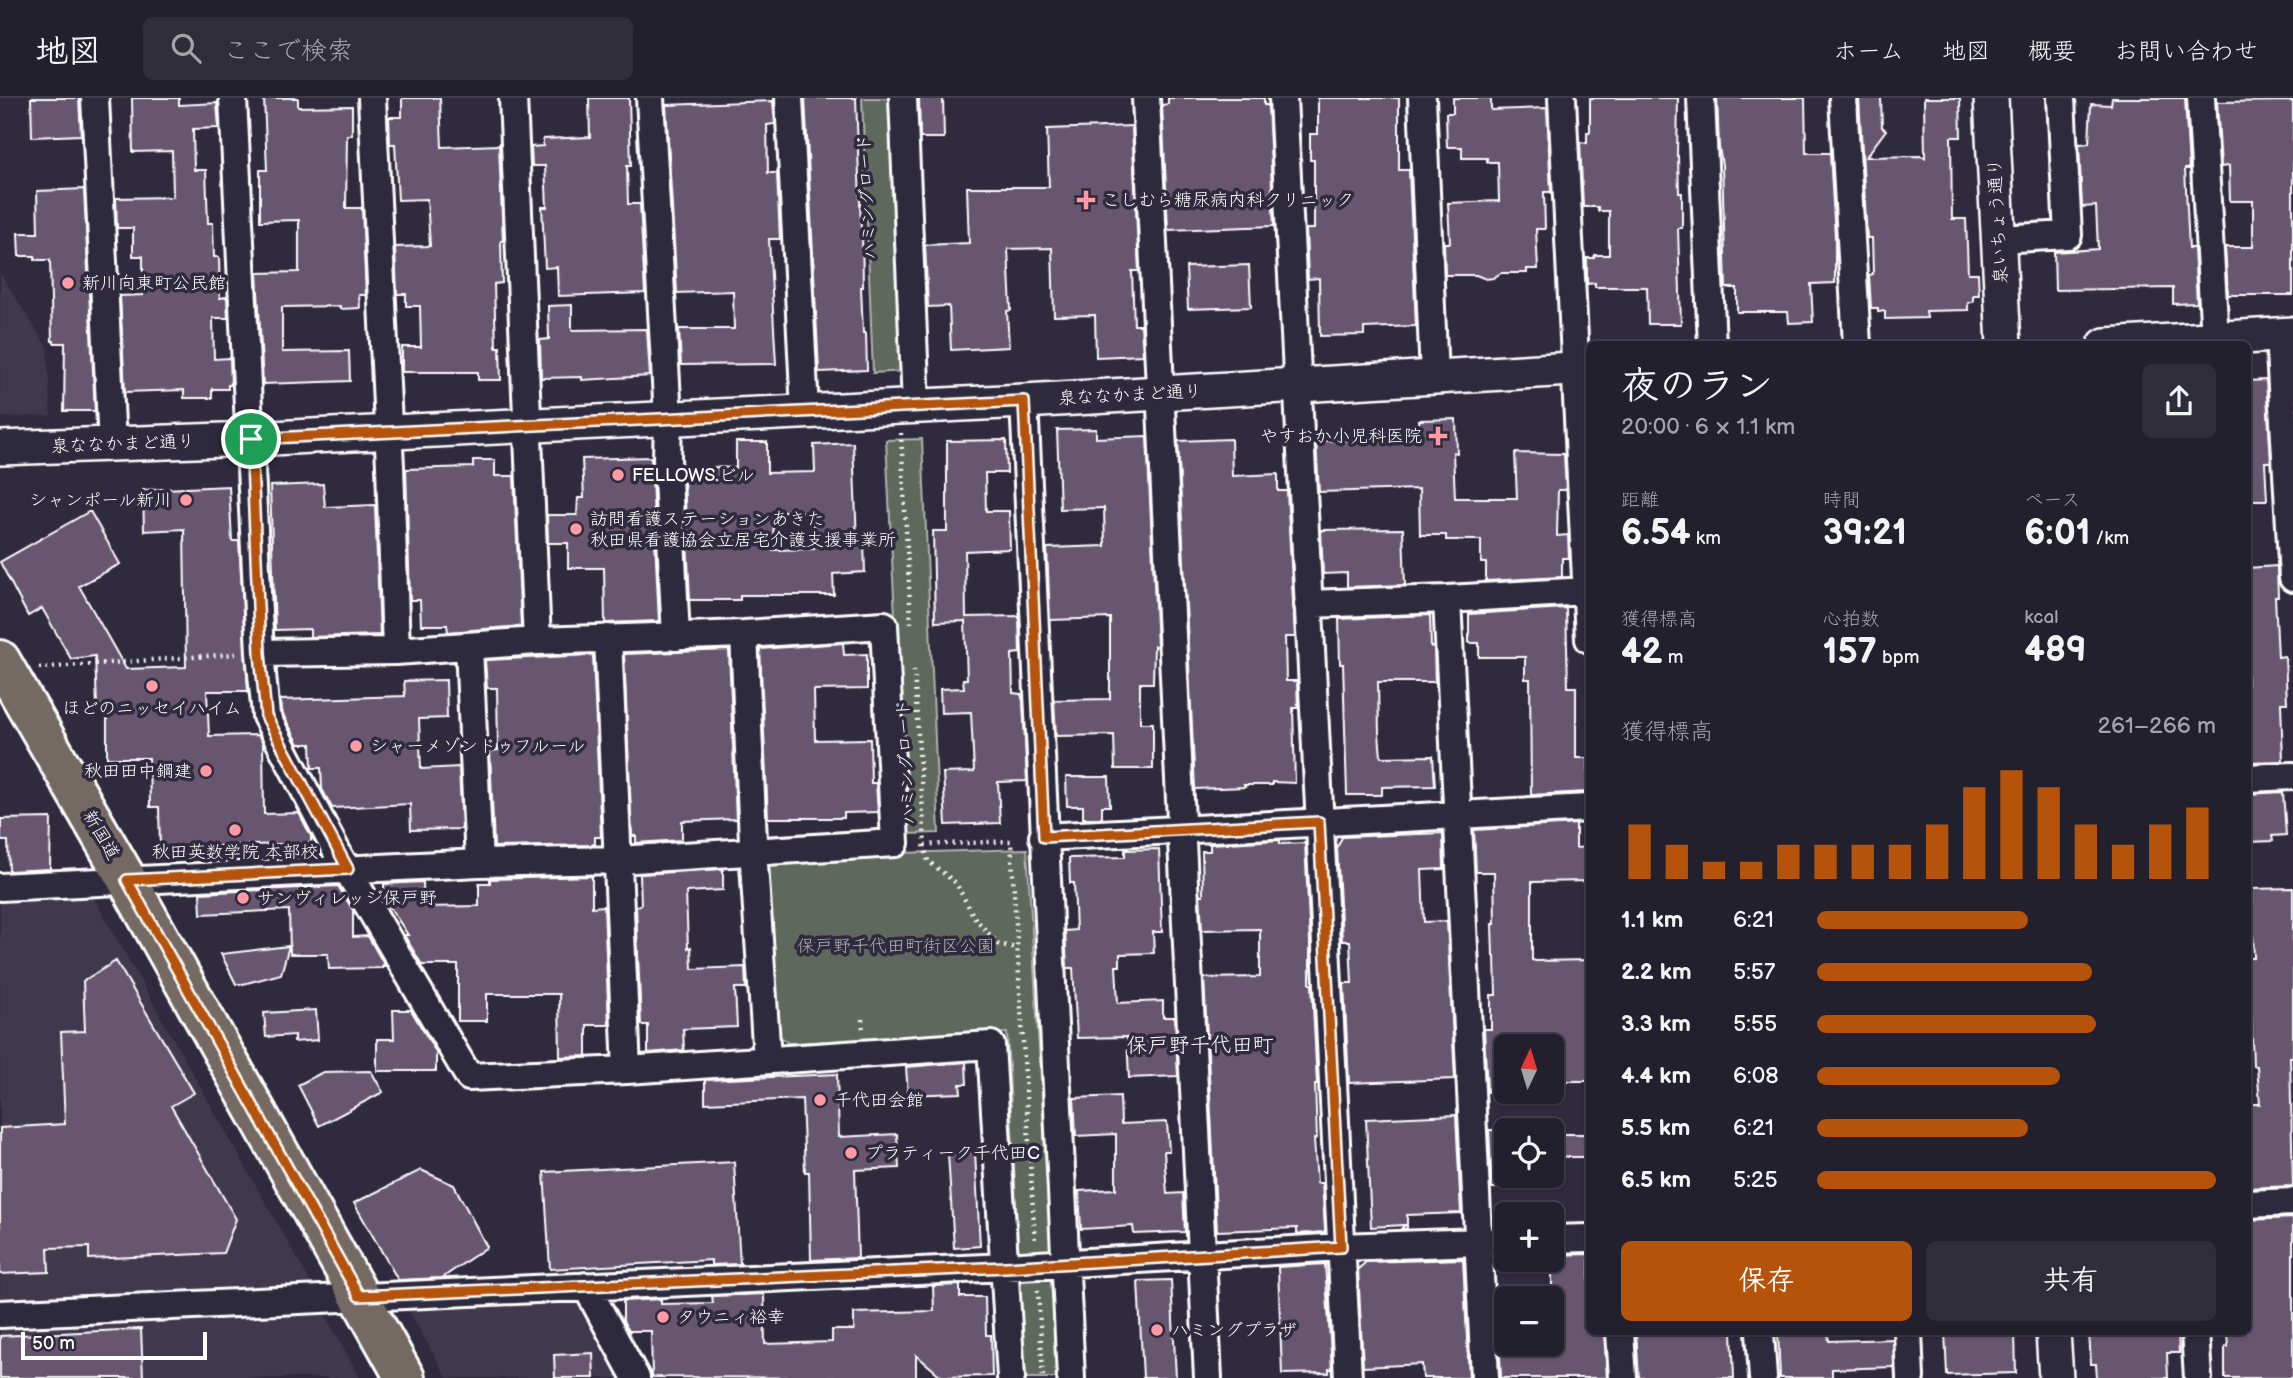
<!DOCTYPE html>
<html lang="ja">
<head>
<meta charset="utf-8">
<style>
  body { margin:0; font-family:"Balsamiq Sans","Klee One",sans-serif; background:#2f2d3a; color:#f1f3f6; height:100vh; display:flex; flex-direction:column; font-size:26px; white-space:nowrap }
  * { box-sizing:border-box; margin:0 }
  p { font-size:23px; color:#a3a3aa }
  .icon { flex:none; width:38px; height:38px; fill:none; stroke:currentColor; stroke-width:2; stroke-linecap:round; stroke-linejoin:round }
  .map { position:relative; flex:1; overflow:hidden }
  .drawer { position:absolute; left:1586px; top:243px; width:665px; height:994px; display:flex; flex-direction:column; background:#23202e; border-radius:10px; box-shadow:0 2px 5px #0004,0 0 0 2px #403e4a }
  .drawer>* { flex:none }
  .needle { width:46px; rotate:4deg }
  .fabs { position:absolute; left:1494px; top:936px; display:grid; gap:14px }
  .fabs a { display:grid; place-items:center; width:70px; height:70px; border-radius:10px; background:#23202e; box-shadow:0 2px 5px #0004,0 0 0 2px #403e4a; font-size:35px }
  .scale { position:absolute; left:21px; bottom:18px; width:186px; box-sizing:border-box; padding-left:7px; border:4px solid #fff; border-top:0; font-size:19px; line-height:24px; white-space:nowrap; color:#fff; -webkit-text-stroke:5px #2f2a3d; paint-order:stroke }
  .pin { position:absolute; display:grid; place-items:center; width:60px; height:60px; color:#fff; margin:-30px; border:4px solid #fff; border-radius:50%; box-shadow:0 2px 7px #0007 }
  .round { display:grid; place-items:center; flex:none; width:74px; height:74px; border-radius:10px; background:#2f2d3a }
  .head { display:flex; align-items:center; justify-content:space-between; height:119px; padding:0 35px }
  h1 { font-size:38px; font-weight:700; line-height:52px }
  .metrics { display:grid; grid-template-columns:repeat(3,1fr); gap:10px; height:119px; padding:7px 35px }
  .metrics div { display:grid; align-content:center }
  .metrics b { font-size:35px; font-weight:700 }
  .metrics small { font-size:19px; font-weight:400 }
  .metrics p { font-size:19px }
  .chart { height:196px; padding:14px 35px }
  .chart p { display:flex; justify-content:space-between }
  .chart svg { width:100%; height:126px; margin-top:7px; stroke:#b45309; stroke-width:6 }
  .cta { display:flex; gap:14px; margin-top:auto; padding:14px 35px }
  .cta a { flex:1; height:80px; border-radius:10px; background:#b45309; color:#fff; font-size:28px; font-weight:700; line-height:80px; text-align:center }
  .cta a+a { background:#2f2d3a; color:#f1f3f6 }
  ul { padding:0 35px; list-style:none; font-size:23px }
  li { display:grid; grid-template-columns:112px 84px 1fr; align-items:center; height:52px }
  li i { height:18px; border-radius:9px; background:#b45309 }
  header { display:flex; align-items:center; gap:42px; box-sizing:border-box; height:98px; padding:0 35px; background:#23202e; border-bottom:2px solid #403e4a }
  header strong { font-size:33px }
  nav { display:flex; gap:38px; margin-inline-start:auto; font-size:24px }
  .search { width:490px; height:63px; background:#2f2d3a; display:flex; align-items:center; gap:18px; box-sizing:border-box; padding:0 24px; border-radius:10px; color:#a3a3aa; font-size:26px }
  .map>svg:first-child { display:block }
  .built { fill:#40374d }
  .green { fill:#5f685c; stroke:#afb4ae; stroke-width:2 }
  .building { fill:#675671; stroke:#fff; stroke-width:2; fill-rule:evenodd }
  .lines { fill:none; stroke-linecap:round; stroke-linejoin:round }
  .minor-casing { stroke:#fff; stroke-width:32 }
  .tertiary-casing { stroke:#fff; stroke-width:38 }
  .primary-casing { stroke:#fff; stroke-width:44 }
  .path { stroke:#fff; stroke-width:4.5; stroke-dasharray:2 5; stroke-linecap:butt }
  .minor { stroke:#2f2a3d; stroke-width:26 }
  .tertiary { stroke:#2f2a3d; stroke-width:33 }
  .primary { stroke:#756964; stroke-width:38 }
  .route-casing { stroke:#fff; stroke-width:14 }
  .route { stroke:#b45309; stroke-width:9 }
  .poi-dot { fill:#ff9aa2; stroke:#2f2a3d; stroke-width:2.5 }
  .labels { text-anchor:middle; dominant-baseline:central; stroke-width:7; stroke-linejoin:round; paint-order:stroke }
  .street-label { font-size:18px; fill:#fff; stroke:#2f2a3d }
  .poi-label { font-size:18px; fill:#fff; stroke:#2f2a3d; text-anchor:start }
  .park-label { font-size:18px; fill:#afb4ae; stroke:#2f2a3d }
  .quarter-label { font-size:21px; fill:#fff; stroke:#2f2a3d }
</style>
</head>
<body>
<header>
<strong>地図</strong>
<div class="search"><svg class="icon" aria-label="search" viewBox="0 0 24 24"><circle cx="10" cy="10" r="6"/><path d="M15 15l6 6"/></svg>ここで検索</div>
<nav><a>ホーム</a><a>地図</a><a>概要</a><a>お問い合わせ</a></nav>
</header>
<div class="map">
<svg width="2293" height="1280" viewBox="0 0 2293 1280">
  <rect width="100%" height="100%" fill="#2f2a3d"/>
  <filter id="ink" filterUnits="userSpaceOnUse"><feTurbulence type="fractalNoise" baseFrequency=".0143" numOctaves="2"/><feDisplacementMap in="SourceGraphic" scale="14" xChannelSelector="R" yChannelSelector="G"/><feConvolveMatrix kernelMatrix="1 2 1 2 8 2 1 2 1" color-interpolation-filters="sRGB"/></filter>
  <g filter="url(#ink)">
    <path class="built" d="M0,175L47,249L51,318L0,320Z
      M91,795L315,1192L0,1207V799Z
      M574,1191L603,1247H607L625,1280H447L402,1201Z
      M323,1213L360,1280H0V1230Z"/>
    <path class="green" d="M862,0H894L907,273L873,275Z
      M922,341L939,735L906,736L886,342Z
      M1027,751L1059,1280H1025L1007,935L788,945L777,936L769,767L776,759Z"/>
    <path class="building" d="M31,0H79L81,37L32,39Z
      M132,0H179V7L217,5L219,30L193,31L194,72H206L208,125H213L214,159H219L220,200L227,199L228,220H213L214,261L230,260L231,287H228V291H212V300H184V292L125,294L120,198L143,197V158H133V130H117L116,100L173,99L172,53L133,54Z
      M264,0H298V9L352,8V37H347L346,110H362L366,197H359L360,210L340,211V208L282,209V254L349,253L350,283L263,286L257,175L299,174V122L260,123V72H267Z
      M402,0H440L442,49L499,47L503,143H501L502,185L494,186L496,249H500L501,282H478V274H402V249H421L420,208H406V196H397L395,149L430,148L427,101L398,102L395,46H390L389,19H402Z
      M589,0H629L631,68H627L628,106H640L645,195L558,198L557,169L545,170L542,109H547L545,68H532L531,49L543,48V41L590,39Z
      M805,0H856L861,130H862L863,189H861L863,235H866L867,272L819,274Z
      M919,0H943L944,40H920Z
      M1168,0H1264V7H1268L1274,128L1168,132L1162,7L1168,6Z
      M1318,0H1399V72H1409L1416,228L1364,230V237L1320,238L1319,180L1308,181L1306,131H1314V62H1310V36H1318Z
      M1453,0H1491V12L1547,10L1551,94H1544L1545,131H1536L1538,171H1527V175H1501L1493,180L1486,181L1476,177H1445L1444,145H1450L1448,105L1499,103L1498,64H1487V60H1462V49H1447L1446,15H1453Z
      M1590,0H1678L1677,58H1678L1679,95H1682V130H1678L1681,226H1648L1647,189H1595V185L1587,186V160H1594L1595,157H1609V113H1598V109H1583L1580,44L1587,45V34H1590Z
      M1717,0H1805L1806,55H1830L1835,139V185L1811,186L1813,224L1789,225L1788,214H1737V190H1726L1722,67L1719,49Z
      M1859,0H1881L1882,29L1886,32L1866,59L1921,58L1925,60L1924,0H1960L1961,39H1951L1952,121H1966L1968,175H1978L1979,197H1973V204H1968V212L1926,213L1927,220L1885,221V213L1878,214V210H1871L1869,177L1873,176L1872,140H1867Z
      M2112,0H2185L2189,71H2185L2189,150H2194L2197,205L2173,206V190L2055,192L2054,154L2098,151L2096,108L2082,109L2079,46L2089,45L2091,6L2111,7Z
      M773,3L775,26L767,27L768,75H777L780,141H769L776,266L681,267L679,231H734L733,193L677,195L666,7Z
      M2293,3V197H2228L2225,149H2253V103H2230L2229,68L2221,69L2217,4Z
      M1132,28L1139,173H1132L1134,227H1141L1143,257L1096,259L1095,217L1054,218L1052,150L1008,151L1011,212L1007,213L1009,249L951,252L949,208L928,209L925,147L969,145L967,89H1049L1047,31Z
      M84,91L95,313H64L65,245H54V243H52L50,162H35V158H19L18,135H38L37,93Z
      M1249,167L1251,209L1188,211L1186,169Z
      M572,207V232L647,231L650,278L582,282V279L541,280L540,242L549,241L548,208Z
      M2266,282L2271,364H2265L2267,402H2247V283Z
      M1456,321L1457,355L1453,354L1455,400H1517L1515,355L1564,356L1566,392H1558L1557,438L1568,437L1569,460H1562V479L1486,483V465H1481V442H1446V437H1420L1419,391L1319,394L1316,343L1420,340L1419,322Z
      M1096,331V340L1147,338L1157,548H1154L1153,585H1140V625H1153V671H1115L1114,637L1056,638L1054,602L1110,601V520L1050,522L1047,450L1105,448L1104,410L1060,411L1057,332Z
      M1231,341L1232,378L1278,376V393H1287L1295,539H1285L1286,583H1297L1298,610H1293L1295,685L1272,684V687H1244L1245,689L1195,691L1178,343Z
      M1006,342L1007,375H985L986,413H1009L1010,451L965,453L966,519L1019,518L1020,555L1012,556L1013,595L1021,596L1023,603L1027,683L998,684L1000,725L946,727L943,675L974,674L971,614L941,615L940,591L964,590L963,581H967L965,523L935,524L933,433H947V343Z
      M736,344H767V375L815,374L814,347L853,345L857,444H864L865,474L833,476L834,497H740V502H690L684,382L710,381V369L736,370ZM774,414H813L814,451L773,452Z
      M651,359L659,523L605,525L604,470H568V445H548L547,417H577L578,400H584L582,361Z
      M473,362H495V378H514L521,528L448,534L447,527H421L420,502H410L406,371L473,369Z
      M323,386L325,409L375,407L380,537L310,539V531L275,532L270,388Z
      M229,388L232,443H239L248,593H207L209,638L258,637L263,645L264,716L299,715L311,738V745L160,750L159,709H150L149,660H107V607L97,608L95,558L71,561L42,510L28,518L0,464L90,413L120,466L79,488L126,571L186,569L184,431L144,433L143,392Z
      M1403,431L1405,487L1347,489V475L1323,476L1321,432Z
      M2277,468L2278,499H2275L2278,559L2285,558L2287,605H2281L2283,663L2247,664V470Z
      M1566,510L1568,589H1576V660H1588L1589,692L1587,694L1531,697L1530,581H1525V559H1479V545H1469V516Z
      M1430,517L1431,549H1434L1435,584H1378L1379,635L1381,659L1433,658L1435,688L1382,689V697H1347L1343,566H1340L1339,521Z
      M843,545L844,557L867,556V591L814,592L815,642L870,641L871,685H876L878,714L844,715V720H768L760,551Z
      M729,552L736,721L682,723V742L636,745V738H632L624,556Z
      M593,557L601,739H595V746L591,747L494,749L490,653L498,652L497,590H487L485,562Z
      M446,582L447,620L419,621L421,671L459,669L462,731L411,732L410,706L332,710L322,691L321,670H312L311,646H299L281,613L280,602L405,598L404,583Z
      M1066,679H1109L1110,708H1102V720H1083V708H1067Z
      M2283,694L2286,737L2272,738L2273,743L2247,744V696Z
      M51,720L50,771L9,773L8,743H1V721Z
      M1576,726V750L1589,749V783L1532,784V862L1536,863L1589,862V983H1552V948H1507V993L1487,994L1484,931H1491V897H1496L1495,858H1493L1492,826H1495L1494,774H1476L1474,732Z
      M1443,735L1444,771L1422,772L1424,824L1447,823L1455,981L1349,985L1344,885H1352L1350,843H1342L1337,750L1342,739Z
      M1280,742V746L1305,745L1310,844V886H1312L1317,986H1315L1317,1040L1314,1041L1317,1085H1322L1325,1131L1324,1134L1297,1136V1130L1217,1133L1204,880L1260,879V831L1202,832L1200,797H1203L1202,753H1210V746Z
      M1159,751L1162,834H1153L1154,855L1120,856V868H1116L1118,905L1163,903V919H1175L1178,978L1129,980L1127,939L1077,940L1073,870H1067L1065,833L1076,832L1074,785H1070L1069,760L1125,759V752Z
      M723,771V792L686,794L688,850L691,849L692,871L745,869L746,890H735L737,929L683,931L684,952L648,955V927H641L636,808L641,807L640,776Z
      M592,778V809L604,808L609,927H587V958L560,959L559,896H487V923H458V867H422L404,837H408L384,800V786L423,784L424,809L479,808V785H490V781Z
      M338,788L353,812V839L368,838L385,868H382V870L329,871L328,856H290L289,812L201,816L200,795Z
      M2293,790V959H2290L2293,1088L2247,1090V1006H2260L2257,968H2253L2251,911L2247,888V860H2254L2251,791Z
      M289,848L281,876L243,886H236L221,856Z
      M116,863L194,995L171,1008L236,1121L223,1155L89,1161V1149L48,1150L49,1174L0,1176V1030L65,1026L61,934L85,933L83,883Z
      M316,912L318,942L294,944V937L266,939L264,915Z
      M393,912H411L436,954V973H377V941H394Z
      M966,964L967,986H960L961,995L908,997L906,969Z
      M371,973L383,994L319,1028L298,987L323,974Z
      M837,976L839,1039L897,1036L899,1070L855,1072L858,1160L811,1162L809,1074H805L802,1001L705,1005V982Z
      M1120,998L1121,1026L1167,1024L1169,1053H1164L1167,1096L1183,1095L1185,1134L1134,1136L1133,1128L1081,1131L1079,1093L1116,1091V1036L1076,1038L1074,1000Z
      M1456,1017L1461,1115L1407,1117V1131H1401L1405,1127L1371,1129L1366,1021Z
      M1489,1032H1507V1090H1492Z
      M1552,1036H1589V1059H1552Z
      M975,1054L980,1148L954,1150L948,1056Z
      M734,1064L740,1166L711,1167V1162L550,1171L544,1074Z
      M421,1072L454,1087L487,1149L442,1180L398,1182L354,1105Z
      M2293,1120V1280H2225V1249H2228L2227,1234H2247V1122Z
      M1589,1156V1234H1604L1607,1280H1501L1497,1193H1507V1246H1552V1157Z
      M1463,1161L1469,1280H1423L1422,1266L1363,1269L1358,1171L1366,1164Z
      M1325,1166L1332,1271H1329V1275L1282,1276L1278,1169Z
      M1171,1182L1176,1280H1143L1138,1183Z
      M960,1187V1199H985L986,1237H991L992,1278L942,1279L916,1257V1280L652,1279L651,1233H629L623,1223V1203L661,1201V1206L713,1205L712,1198L764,1196L765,1246L832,1244V1232H854V1215L934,1213L933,1188Z
      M141,1231L143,1280H0V1238Z
      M1636,1234H1732L1734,1280H1639Z
      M1778,1234H1828L1829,1243L1893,1241L1894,1269L1832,1271V1280H1780Z
      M1945,1234H2015L2016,1275L1947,1277Z
      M2089,1234H2178L2179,1255H2167L2168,1280H2097L2096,1266H2091Z
      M593,1255L594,1280H555L554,1257Z"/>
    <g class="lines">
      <defs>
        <path id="minor" d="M95,0L112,347
          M233,0L260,555L266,618L339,758L469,979L627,972L991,947L1011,1280
          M372,0L390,368L396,553
          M513,0L537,543
          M650,0L668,320L667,360L676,539
          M789,0L805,313
          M903,0L916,308
          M1146,0L1208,1280
          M1283,0L1348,1280
          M1422,0L1434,279
          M1562,0L1589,541
          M1701,0L1712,247
          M1843,0L1857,247
          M2201,0L2215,241
          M1999,141L2068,137L2061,0
          M2279,237L2293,480
          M1024,303L1071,1280
          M1447,501L1485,1280
          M1308,506L1447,501L1587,493
          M744,536L754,766L767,961
          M608,540L627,972
          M469,549L479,765
          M2247,680L2293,678
          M1043,739L1589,710
          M0,789L479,765L618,762L895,745L884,527L744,536L537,543L396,553L260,555
          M2247,1106L2293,1104
          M1552,1141L1589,1140
          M586,1188L636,1280
          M0,1216L1005,1169L1341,1149L1507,1143
          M1620,1234L1623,1280
          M1760,1234L1763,1280
          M1908,1234L1910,1280
          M2195,1234L2198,1280"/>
        <path id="tertiary" d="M1991,0L2004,247
          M2105,247L2293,236
          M0,350L251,341L1024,303L1589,270
          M2053,1234L2056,1280"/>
        <path id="primary" d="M0,562L127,782L405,1280"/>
      </defs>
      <use href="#minor" class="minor-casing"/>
      <use href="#tertiary" class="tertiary-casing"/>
      <use href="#primary" class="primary-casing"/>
      <path class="path" d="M901,335L911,525
        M39,570L236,556
        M914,572L925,747L1011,743L1035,1145
        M924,747L928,763L956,785L974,819L998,846L1017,850
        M862,921L863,933
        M1038,1192L1043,1280"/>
      <use href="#minor" class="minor"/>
      <use href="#tertiary" class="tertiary"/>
      <use href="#primary" class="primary"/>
    </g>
  </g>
  <g class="lines" filter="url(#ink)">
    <defs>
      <path id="route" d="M1024,303L1044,739L1319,724L1341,1149L1006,1169L359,1198L127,782L348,771L266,618L260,555L251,341Z"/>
    </defs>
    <use href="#route" class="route-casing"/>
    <use href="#route" class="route"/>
  </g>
  <g class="poi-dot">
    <path d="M1082.5 91.5h7v7h7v7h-7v7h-7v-7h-7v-7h7z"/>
    <circle cx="68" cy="185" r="7"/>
    <path d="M1434.5 327.5h7v7h7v7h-7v7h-7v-7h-7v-7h7z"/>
    <circle cx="618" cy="377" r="7"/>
    <circle cx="186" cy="402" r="7"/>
    <circle cx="576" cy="431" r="7"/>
    <circle cx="152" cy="588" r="7"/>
    <circle cx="356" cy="648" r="7"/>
    <circle cx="206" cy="673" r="7"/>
    <circle cx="235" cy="732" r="7"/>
    <circle cx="243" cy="800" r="7"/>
    <circle cx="820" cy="1002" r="7"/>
    <circle cx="851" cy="1055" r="7"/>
    <circle cx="663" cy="1219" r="7"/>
    <circle cx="1157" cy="1232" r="7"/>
  </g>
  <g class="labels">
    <g class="street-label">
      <text transform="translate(867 99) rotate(-93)">ハミングロード</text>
      <text transform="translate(1998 123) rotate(-93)">泉いちょう通り</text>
      <text transform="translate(1130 297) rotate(-3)">泉ななかまど通り</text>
      <text transform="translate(123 346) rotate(-2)">泉ななかまど通り</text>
      <text transform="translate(906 664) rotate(-93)">ハミングロード</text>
      <text transform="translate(101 737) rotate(60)">新国道</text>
    </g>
    <g class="poi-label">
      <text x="1102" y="102">こしむら糖尿病内科クリニック</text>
      <text x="82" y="185">新川向東町公民館</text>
      <text x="1422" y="338" text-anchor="end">やすおか小児科医院</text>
      <text x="632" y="377">FELLOWS.ビル</text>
      <text x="172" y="402" text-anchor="end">シャンポール新川</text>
      <text x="590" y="421">訪問看護ステーションあきた<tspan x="590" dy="21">秋田県看護協会立居宅介護支援事業所</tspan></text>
      <text x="152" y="610" text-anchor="middle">ほどのニッセイハイム</text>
      <text x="370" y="648">シャーメゾンドゥフルール</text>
      <text x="192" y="673" text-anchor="end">秋田田中鋼建</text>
      <text x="235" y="754" text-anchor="middle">秋田英数学院 本部校</text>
      <text x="257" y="800">サンヴィレッジ保戸野</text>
      <text x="834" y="1002">千代田会館</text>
      <text x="865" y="1055">プラティーク千代田C</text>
      <text x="677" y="1219">タウニィ裕幸</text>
      <text x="1171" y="1232">ハミングプラザ</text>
    </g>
    <g class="park-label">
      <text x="896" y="848">保戸野千代田町街区公園</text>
    </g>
    <g class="quarter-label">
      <text x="1200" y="947">保戸野千代田町</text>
    </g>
  </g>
</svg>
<div class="fabs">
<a><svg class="needle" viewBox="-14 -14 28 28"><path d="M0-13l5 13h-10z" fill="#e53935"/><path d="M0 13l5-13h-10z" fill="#a3a3aa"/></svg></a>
<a><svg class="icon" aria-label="locate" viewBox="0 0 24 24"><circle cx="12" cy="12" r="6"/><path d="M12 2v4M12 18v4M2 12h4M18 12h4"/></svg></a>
<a>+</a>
<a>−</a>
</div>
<div class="scale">50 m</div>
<div class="pin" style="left:251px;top:341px;background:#1e9e55"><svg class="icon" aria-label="arrive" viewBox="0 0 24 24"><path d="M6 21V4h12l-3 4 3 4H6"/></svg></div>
<section class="drawer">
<div class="head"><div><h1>夜のラン</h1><p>20:00 · 6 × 1.1 km</p></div><a class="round"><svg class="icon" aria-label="share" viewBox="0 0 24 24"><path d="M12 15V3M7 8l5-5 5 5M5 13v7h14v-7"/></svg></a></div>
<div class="metrics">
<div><p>距離</p><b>6.54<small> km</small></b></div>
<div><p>時間</p><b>39:21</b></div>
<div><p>ペース</p><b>6:01<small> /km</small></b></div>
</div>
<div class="metrics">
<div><p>獲得標高</p><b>42<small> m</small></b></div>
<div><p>心拍数</p><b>157<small> bpm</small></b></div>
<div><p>kcal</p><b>489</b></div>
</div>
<div class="chart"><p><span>獲得標高</span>261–266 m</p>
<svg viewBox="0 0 160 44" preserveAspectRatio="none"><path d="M5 44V25M15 44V32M25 44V38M35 44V38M45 44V32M55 44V32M65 44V32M75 44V32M85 44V25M95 44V12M105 44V6M115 44V12M125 44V25M135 44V32M145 44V25M155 44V19"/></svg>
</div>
<ul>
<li><b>1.1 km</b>6:21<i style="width:53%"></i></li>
<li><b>2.2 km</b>5:57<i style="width:69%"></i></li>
<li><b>3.3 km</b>5:55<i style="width:70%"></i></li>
<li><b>4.4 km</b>6:08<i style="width:61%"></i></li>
<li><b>5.5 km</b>6:21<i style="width:53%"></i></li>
<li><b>6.5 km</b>5:25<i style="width:100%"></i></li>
</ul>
<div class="cta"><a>保存</a><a>共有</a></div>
</section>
</div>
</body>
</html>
